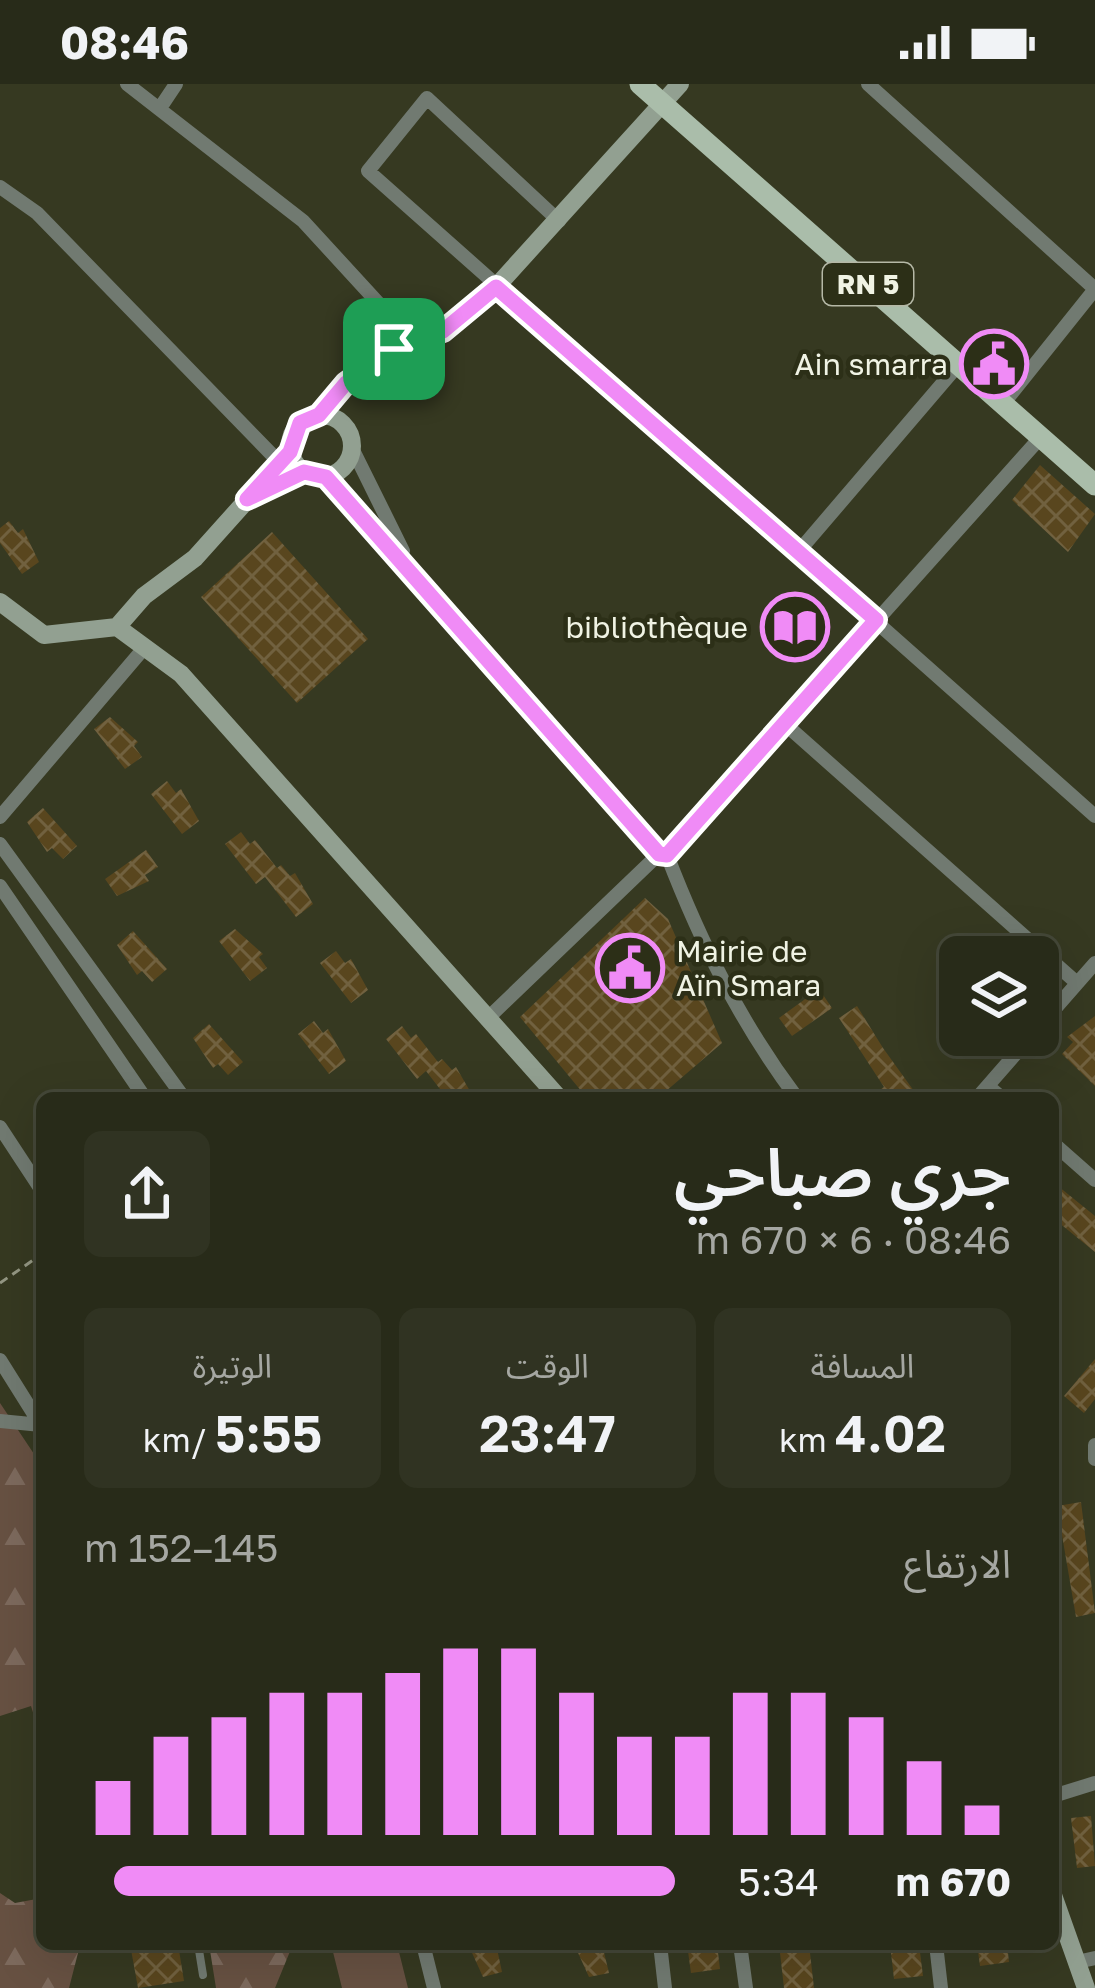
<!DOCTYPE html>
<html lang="ar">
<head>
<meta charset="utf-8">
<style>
  body { margin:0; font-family:"Golos Text","Noto Sans Arabic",sans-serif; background:#303322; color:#f1f3f6; direction:rtl; height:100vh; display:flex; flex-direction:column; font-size:45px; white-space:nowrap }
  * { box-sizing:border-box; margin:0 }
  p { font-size:39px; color:#a5a7a2 }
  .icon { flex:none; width:66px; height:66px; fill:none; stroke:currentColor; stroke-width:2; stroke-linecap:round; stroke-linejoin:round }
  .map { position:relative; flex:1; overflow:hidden; direction:ltr }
  .details { position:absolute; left:36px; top:1008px; width:1023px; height:858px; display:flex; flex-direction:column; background:#282b19; border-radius:18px; box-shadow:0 12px 48px #0002,0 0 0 3px #444738; direction:rtl }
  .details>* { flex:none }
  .fabs { position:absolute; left:939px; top:852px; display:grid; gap:24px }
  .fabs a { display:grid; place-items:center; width:120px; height:120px; border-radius:18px; background:#282b19; box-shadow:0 12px 48px #0002,0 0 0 3px #444738; font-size:60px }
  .pin { position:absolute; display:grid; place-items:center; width:102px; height:102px; color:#fff; margin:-51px; border-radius:24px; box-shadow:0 6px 18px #0006 }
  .round { display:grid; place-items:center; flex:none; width:126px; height:126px; border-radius:18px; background:#303322 }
  .summary { display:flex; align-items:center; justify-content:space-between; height:204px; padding:0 48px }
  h1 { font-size:66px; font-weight:600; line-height:90px }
  .metrics { display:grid; grid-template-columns:repeat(3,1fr); gap:18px; height:204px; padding:12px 48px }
  .metrics div { display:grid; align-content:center; border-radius:18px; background:#303322; text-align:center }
  .metrics b { font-size:51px; font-weight:600 }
  .metrics small { font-size:33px; font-weight:400 }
  .metrics p { font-size:33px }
  .chart { height:336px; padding:24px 48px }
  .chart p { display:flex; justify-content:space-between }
  .chart svg { width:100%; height:216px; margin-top:12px; stroke:#f08bf6; stroke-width:6 }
  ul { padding:0 48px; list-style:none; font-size:39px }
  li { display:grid; grid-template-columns:192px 144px 1fr; align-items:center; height:90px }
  li i { height:30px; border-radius:15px; background:#f08bf6 }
  .status { display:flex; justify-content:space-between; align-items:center; height:84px; padding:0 60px; background:#282b19; direction:ltr }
  .status svg { height:33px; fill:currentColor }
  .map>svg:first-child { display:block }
  .forest { fill:url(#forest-firs) }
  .green { fill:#675142 }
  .building { fill:url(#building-cross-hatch) }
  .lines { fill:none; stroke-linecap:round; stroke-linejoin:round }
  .path { stroke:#949783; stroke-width:3; stroke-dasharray:9 6; stroke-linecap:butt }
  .lane { stroke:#717a71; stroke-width:8 }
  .street { stroke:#717a71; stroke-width:14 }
  .secondary { stroke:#92a091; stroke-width:18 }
  .primary { stroke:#aabdaa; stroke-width:21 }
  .route-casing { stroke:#fff; stroke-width:24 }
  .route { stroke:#f08bf6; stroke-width:15 }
  .labels { text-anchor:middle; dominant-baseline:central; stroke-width:9; stroke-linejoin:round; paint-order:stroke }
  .shield { fill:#2c2f17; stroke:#b5b8a6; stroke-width:3 }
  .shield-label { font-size:27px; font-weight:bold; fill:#f0f3e4 }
  .poi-label { font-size:30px; fill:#f0f3e4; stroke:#2c2f17; text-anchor:end }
</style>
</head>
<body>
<div class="status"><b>08:46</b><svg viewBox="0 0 49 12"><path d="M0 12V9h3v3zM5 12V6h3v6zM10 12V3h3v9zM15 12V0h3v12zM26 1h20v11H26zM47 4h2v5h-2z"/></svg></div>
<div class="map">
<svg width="1095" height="1904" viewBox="0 0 1095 1904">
  <defs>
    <pattern id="forest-firs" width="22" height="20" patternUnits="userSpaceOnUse" patternTransform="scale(3)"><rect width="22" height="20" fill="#675142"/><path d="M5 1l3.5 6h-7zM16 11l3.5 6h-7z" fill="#7d6a5d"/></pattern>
    <pattern id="building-cross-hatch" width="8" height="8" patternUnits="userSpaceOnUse" patternTransform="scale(3)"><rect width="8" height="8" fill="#59461e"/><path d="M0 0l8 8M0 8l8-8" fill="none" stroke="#71613f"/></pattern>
  </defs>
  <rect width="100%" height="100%" fill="#363921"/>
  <path class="forest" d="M0,1319L42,1382V1657L31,1622L0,1632Z
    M0,1809L15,1819L42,1814V1860H72L78,1869L69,1904H0Z
    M209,1860H293L275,1904H216Z"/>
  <path class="green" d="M331,1860H397L408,1904H342Z"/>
  <path class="building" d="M1040,381L1095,430L1068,468L1012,416Z
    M9,437L18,449L23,445L39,478L22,490L0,459V444Z
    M272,448L368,555L297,619L201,513Z
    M110,633L138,658L134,662L142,673L125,685L94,645Z
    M167,697L176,709L181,705L199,737L182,750L151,710Z
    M43,724L77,762L63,775L52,764L47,768L27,738Z
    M241,748L250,760L255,756L277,784L281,781L290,792L295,789L313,820L296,833L265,793L256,800L225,760Z
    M146,766L158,783L145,791L149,797L117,812L105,795Z
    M645,814L668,835L722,959L658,1014H587L520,933Z
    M235,845L263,870L259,873L267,884L250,897L219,857Z
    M133,847L167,885L152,898L142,887L137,891L117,861Z
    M336,867L345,879L351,875L368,906L351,919L320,879Z
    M819,905L832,924L792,952L779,934Z
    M857,922L883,964L919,1014H868L884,1003L839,934Z
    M1095,932V1002L1062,970L1073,958L1067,953Z
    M314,937L323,949L328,945L346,977L329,990L298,950Z
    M209,940L243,978L228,991L218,980L213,984L193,954Z
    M402,942L411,954L416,950L438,978L442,975L452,986L456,983L474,1014H447L426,987L417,995L386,955Z
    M1053,1098L1095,1132V1168L1053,1134Z
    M1095,1275V1315L1084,1329L1064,1312Z
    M1081,1418L1095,1529L1076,1533L1057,1422Z
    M1091,1732L1095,1782L1077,1784L1071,1734Z
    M130,1860H178L184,1897L138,1904Z
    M468,1860H496L502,1888L483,1893Z
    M574,1860H602L609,1889L589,1893Z
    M687,1860H717L720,1885L691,1889Z
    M779,1860H809L814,1904H784Z
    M890,1860H919L923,1892L894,1895Z
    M977,1860H1007L1009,1878L980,1882Z"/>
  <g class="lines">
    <path class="path" d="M0,1199L42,1170"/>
    <path class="lane" d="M198,1860L203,1891"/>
    <path class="street" d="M127,0L303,137L414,258
      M868,0L1095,205
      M160,24L176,0
      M0,103L37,129L280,379
      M559,137L427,14L368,87L1095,732
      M1003,320L1095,205
      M352,364L403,467
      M326,393L659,770
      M799,467L959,280
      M785,640L1077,899
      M0,733L145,563
      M0,760L184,1014
      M667,771C701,859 740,938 797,1014
      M0,802L145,1014
      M488,934L659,770L667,771L1040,354
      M1038,944L1095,879
      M988,1002L1002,1014
      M977,1014L1032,951
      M0,1043L42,1107
      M1053,1059L1095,1096
      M0,1276L42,1343
      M0,1337L41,1341
      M1095,1361V1375
      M1053,1712L1095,1699
      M423,1860L434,1904
      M660,1860L665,1904
      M740,1860L746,1904
      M936,1860L941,1904
      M1077,1878L1095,1874"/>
    <path class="secondary" d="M319,331L346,299L394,265L443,247L496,203L680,0
      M290 362a31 31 0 1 1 62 0a31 31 0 1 1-62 0Z
      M257,410L304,388
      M0,518L44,551L117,543L181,590L559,1014
      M117,543L144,512L195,474L290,368
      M1053,1811L1086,1904"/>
    <path class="primary" d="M640,0L1095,401"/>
  </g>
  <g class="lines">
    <defs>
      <path id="route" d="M496,203L876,536L667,771L659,770L326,393L304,388L247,415L290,368L300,339L319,331L346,299L394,265L443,247Z"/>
    </defs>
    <use href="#route" class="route-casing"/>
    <use href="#route" class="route"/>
  </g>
  <defs>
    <symbol id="civic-ring" viewBox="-11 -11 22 22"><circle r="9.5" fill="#2c2f17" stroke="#f08bf6" stroke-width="1.5"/><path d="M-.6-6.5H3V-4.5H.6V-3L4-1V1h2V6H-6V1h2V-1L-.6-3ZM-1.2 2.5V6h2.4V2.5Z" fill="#f08bf6"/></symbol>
    <symbol id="library-ring" viewBox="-11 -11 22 22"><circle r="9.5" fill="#2c2f17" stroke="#f08bf6" stroke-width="1.5"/><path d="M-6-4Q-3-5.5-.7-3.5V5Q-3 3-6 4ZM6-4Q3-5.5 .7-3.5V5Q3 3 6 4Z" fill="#f08bf6"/></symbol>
  </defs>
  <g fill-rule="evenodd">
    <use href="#civic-ring" x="956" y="242" width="76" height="76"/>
    <use href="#library-ring" x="757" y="505" width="76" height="76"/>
    <use href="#civic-ring" x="592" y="846" width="76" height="76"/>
  </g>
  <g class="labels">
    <rect class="shield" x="823" y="179" width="90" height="42" rx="9"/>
    <g class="shield-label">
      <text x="868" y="200">RN 5</text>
    </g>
    <g class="poi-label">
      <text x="948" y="280">Ain smarra</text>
      <text x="748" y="543">bibliothèque</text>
      <text x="676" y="867" text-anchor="start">Mairie de<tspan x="676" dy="34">Aïn Smara</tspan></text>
    </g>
  </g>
</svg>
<div class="fabs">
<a><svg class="icon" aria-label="layers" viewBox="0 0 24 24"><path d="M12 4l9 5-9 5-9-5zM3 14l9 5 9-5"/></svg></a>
</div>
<div class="pin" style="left:394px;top:265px;background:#1e9e55"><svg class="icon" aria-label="arrive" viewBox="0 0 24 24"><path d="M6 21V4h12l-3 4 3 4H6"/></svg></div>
<section class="details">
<div class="summary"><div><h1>جري صباحي</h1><p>08:46 · 6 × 670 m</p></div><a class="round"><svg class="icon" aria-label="share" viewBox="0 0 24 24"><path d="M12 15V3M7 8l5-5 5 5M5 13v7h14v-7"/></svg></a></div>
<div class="metrics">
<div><p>المسافة</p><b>4.02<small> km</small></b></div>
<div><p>الوقت</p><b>23:47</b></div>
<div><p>الوتيرة</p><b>5:55<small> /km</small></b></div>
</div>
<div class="chart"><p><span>الارتفاع</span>145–152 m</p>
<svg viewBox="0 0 160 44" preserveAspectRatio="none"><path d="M5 44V33M15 44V24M25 44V20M35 44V15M45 44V15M55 44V11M65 44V6M75 44V6M85 44V15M95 44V24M105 44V24M115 44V15M125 44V15M135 44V20M145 44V29M155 44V38"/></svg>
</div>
<ul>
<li><b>670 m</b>5:34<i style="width:95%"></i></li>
</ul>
</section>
</div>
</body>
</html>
